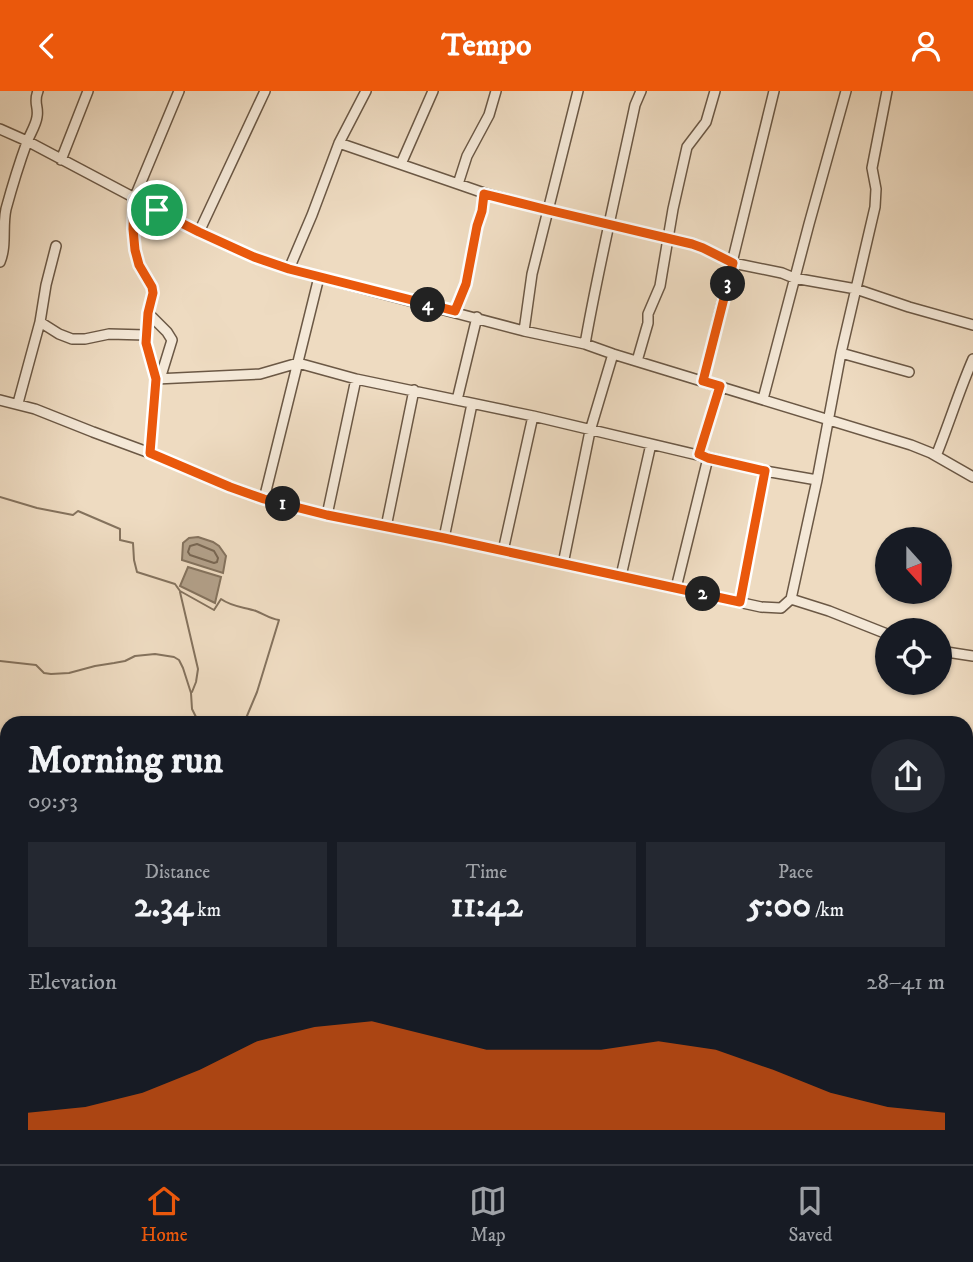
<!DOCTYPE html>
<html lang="en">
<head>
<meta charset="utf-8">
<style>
  body { margin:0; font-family:"IM FELL DW Pica",serif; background:#242831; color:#f1f3f6; height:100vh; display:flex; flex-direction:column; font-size:26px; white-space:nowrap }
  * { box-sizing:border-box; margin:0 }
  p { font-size:23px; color:#9ea1a6 }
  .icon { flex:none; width:38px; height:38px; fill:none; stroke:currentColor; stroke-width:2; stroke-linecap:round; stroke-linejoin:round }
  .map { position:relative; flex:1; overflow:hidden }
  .side { position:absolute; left:0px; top:625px; width:973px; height:450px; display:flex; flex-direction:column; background:#171b24; border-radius:21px 21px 0 0; box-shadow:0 2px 5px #0004 }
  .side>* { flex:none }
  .needle { width:46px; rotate:159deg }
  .fabs { position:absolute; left:875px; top:436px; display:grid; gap:14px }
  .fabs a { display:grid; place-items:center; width:77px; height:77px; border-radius:50%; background:#171b24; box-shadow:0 2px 5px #0004; font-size:35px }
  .pin { position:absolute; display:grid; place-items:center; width:60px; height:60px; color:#fff; margin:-30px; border:4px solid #fff; border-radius:50%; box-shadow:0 2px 7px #0007 }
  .km { position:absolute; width:35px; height:35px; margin:-18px; border-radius:50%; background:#222; color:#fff; font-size:19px; line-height:35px; text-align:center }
  .round { display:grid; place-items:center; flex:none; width:74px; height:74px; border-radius:37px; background:#242831 }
  .summary { display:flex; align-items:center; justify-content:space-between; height:119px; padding:0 28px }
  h1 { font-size:38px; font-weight:700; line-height:52px }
  .stats { display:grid; grid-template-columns:repeat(3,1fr); gap:10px; height:119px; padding:7px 28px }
  .stats div { display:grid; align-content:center; border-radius:0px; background:#242831; text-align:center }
  .stats b { font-size:35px; font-weight:700 }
  .stats small { font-size:19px; font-weight:400 }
  .stats p { font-size:19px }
  .chart { height:196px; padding:14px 28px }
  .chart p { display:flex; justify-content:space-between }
  .chart svg { width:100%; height:126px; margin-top:7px; fill:#ea580c; opacity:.7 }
  header { display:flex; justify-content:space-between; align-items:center; height:91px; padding:0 28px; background:#ea580c; color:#fff; font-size:32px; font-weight:700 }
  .dock { display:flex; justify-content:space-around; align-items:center; height:98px; border-top:2px solid #363941; background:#171b24; font-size:19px; color:#9ea1a6 }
  .dock a { display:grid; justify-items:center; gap:4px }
  .dock .current { color:#ea580c }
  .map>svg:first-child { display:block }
  .water { fill:#b2a089; stroke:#84725d; stroke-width:2 }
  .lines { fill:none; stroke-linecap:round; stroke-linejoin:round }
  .shore { stroke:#786652; stroke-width:2 }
  .stream { stroke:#84725d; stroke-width:2 }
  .minor-casing { stroke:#6b5845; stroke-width:12 }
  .minor { stroke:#f4e8d7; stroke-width:9 }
  .route-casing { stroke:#fff; stroke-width:14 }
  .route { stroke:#ea580c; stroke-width:9 }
</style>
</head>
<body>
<header><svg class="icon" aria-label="back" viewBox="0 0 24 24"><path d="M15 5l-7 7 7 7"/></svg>Tempo<svg class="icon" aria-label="person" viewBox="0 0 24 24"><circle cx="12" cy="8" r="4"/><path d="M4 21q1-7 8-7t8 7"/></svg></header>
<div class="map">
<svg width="973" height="1073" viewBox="0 0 973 1073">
  <rect width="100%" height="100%" fill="#eedbc1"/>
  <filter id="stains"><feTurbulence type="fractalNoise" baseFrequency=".00286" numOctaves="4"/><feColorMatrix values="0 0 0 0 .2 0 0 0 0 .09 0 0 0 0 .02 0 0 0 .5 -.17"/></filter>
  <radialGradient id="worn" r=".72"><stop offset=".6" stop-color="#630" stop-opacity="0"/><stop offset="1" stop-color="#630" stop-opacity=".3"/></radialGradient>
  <path class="water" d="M198,446L213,451L219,455L226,465L223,482L182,469L183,452L189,447Z
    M188,476L221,486L215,512L180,495Z"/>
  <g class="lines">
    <path class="shore" d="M197,453L214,460L218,467L217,471L214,472L190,464L188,461L190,455Z"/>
    <path class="stream" d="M0,406L37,417L73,424L78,420L120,438V449L133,452L134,469L137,481L175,493L180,500L214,519L221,508C232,516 244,516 256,520C264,523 270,528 279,529L257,601L244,632
      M180,501L198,578L196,591L192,601
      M0,570L36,574L44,582L51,583L69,582L95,575L114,572L125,570L135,565L155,563L174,566L179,569L183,577L191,602L192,618L196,626L207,632
      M966,986L973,982"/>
    <defs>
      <path id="minor" d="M0,38L27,50L199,141L254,166L289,178L372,200L524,240L585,253L613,263L911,354L931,362L973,386
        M339,52L458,93
        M61,69L88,0
        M401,73L433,0
        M484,102L548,119L692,153L703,157L733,172L782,182L794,187L856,198L909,216L973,234
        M199,141L265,0
        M0,171C7,154 2,136 6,118C12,96 19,73 27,51C30,43 36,34 37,26C39,15 33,12 38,0
        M289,178L312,124L339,52L366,0
        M455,221L466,193L477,135L482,120L484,102L458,93L467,65L489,24L496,0
        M148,222L167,241L172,249L160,288
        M40,231L59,243L72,248H85L109,243L146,244
        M524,240L532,183L578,0
        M585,253C599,173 618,94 635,14L641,0
        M841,262L909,281
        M637,270L648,232V223L660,195L662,183L673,118L687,56L706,31L715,0
        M156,288L260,283L298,272L356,288L533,325L765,380L817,389
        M703,290L774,0
        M763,308L809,133L846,0
        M0,309L35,318L93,341L150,362L230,396L264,408L327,424L444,447L761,516L781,517L791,508L817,389L841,262L875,116L876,98L872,77L887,0
        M457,309L477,226
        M18,312L40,231L46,194L56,155
        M150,362L156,288L146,252L148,222L153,202L152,196L139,174L135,159L133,138L134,108L179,0
        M699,364L720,295
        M936,365C949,333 959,300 973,268
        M264,408L319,186
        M327,424L356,288
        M386,436L414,299
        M444,447L472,313
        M503,460L533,325
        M563,473L590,340L613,263
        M621,485L651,353
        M676,497L708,367
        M791,508L829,520L887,543
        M740,511L765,380
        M940,560L973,565
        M0,726L7,727
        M0,929L7,931
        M0,965L7,981
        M0,1051L7,1047
        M49,1068L51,1073
        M149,1068L151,1073
        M232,1068L236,1073
        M342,1068L345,1073
        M382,1068L405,1073
        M442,1068L444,1073
        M536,1068L537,1070
        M624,1068L630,1073
        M424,1073L431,1068
        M836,1073L837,1071"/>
    </defs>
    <use href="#minor" class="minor-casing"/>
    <use href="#minor" class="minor"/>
  </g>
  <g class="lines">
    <defs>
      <path id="route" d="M484,103L548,119L692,153L703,157L733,172L703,290L720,295L699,363L708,367L765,380L740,511L444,447L327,424L264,408L230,396L150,362L156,288L146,252L148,222L153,202L152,196L139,174L135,159L133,138L134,108L199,141L254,166L289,178L455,220L466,193L477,135L482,120Z"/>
    </defs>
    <use href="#route" class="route-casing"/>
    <use href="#route" class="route"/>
  </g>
  <rect width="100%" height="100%" filter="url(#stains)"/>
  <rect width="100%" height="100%" fill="url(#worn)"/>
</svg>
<div class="fabs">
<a><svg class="needle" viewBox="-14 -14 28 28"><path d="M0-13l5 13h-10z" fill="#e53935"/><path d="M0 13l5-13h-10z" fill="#9ea1a6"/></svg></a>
<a><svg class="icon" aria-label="locate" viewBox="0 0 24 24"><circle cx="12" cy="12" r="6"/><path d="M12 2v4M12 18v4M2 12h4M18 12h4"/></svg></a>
</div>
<div class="pin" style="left:157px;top:119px;background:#1e9e55"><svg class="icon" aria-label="arrive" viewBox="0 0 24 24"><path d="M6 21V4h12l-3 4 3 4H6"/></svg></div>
<b class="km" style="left:283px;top:413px">1</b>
<b class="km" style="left:703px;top:503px">2</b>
<b class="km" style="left:728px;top:193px">3</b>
<b class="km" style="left:428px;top:214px">4</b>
<section class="side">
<div class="summary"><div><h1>Morning run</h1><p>09:53</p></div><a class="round"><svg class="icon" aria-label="share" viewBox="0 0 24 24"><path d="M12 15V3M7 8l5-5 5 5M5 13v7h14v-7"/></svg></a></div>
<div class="stats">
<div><p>Distance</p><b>2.34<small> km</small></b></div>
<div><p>Time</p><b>11:42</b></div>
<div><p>Pace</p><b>5:00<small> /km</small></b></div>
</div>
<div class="chart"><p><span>Elevation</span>28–41 m</p>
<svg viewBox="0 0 160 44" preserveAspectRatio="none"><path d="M0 44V38L10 36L20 31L30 23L40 13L50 8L60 6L70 11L80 16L90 16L100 16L110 13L120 16L130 23L140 31L150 36L160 38V44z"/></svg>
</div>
</section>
</div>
<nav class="dock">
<a class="current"><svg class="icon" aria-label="home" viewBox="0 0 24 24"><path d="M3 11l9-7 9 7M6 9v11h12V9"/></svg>Home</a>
<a><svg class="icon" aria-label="map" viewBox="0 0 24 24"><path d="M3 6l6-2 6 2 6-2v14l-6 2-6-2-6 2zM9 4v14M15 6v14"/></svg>Map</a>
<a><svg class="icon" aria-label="saved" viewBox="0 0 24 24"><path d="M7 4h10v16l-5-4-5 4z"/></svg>Saved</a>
</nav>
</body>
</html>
